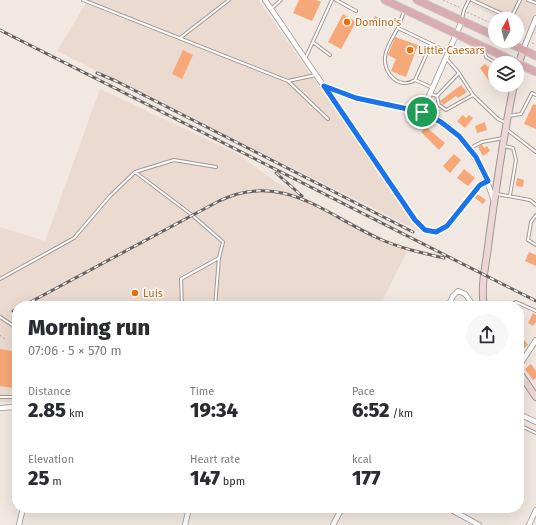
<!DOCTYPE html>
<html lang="en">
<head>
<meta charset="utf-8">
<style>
  body { margin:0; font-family:"Fira Sans",sans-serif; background:#f7f7f7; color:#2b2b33; height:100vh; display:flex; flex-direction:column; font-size:15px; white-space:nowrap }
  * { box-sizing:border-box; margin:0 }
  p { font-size:13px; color:#7c7c81 }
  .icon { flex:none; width:22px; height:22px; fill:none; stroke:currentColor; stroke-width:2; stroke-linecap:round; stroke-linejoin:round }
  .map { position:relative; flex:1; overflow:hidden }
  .details { position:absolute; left:12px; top:301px; width:512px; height:212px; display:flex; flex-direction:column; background:#fff; border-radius:16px; box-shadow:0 4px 16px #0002 }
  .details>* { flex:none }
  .needle { width:26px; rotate:8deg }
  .controls { position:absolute; left:488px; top:12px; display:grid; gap:8px }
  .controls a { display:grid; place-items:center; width:36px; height:36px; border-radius:50%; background:#fff; box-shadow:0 4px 16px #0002; font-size:20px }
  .pin { position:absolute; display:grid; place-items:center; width:34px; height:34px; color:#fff; margin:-17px; border:2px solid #fff; border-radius:50%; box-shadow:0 1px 4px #0007 }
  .round { display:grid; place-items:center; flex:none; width:42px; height:42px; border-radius:21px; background:#f7f7f7 }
  .head { display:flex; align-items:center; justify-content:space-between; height:68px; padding:0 16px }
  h1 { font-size:22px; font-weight:800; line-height:30px }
  .stats { display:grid; grid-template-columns:repeat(3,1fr); gap:6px; height:68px; padding:4px 16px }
  .stats div { display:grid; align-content:center }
  .stats b { font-size:20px; font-weight:800 }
  .stats small { font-size:11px; font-weight:400 }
  .stats p { font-size:11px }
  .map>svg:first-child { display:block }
  .built { fill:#ebdad0 }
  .building { fill:#f7a878 }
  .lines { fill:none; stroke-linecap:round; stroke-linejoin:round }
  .lane-casing { stroke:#a09792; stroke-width:4 }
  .street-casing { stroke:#a09792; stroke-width:6 }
  .secondary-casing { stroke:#a09792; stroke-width:8 }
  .primary-casing { stroke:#c9c8c7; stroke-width:9 }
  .path { stroke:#b1a9a4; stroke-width:1; stroke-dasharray:2 2; stroke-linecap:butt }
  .lane { stroke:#fff; stroke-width:2 }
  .street { stroke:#fff; stroke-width:4.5 }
  .secondary { stroke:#ecd6d7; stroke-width:6 }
  .primary { stroke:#d9acaf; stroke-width:7 }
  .rail-casing { stroke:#67615e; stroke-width:3 }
  .rail { stroke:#fff; stroke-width:1.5; stroke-dasharray:4.5; stroke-linecap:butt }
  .route-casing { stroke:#fff; stroke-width:8 }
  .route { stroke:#1a73e8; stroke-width:5 }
  .food-dot { fill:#e8710a; stroke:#fff; stroke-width:1.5 }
  .labels { text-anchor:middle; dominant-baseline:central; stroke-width:3; stroke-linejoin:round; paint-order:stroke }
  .food-label { font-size:11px; fill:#c56008; stroke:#fff; text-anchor:start }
</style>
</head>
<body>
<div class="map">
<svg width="536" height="525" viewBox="0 0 536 525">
  <rect width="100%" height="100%" fill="#f2e8e2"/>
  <path class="built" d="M88,0H258L423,233L57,51Z
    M473,0H536V35L517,26V19H501L471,5Z
    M100,89L238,154L274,181L407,251L380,306H17V402H0V227L45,241Z"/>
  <path class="building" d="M299,0H316L321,2L312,21L293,13Z
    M343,14L356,22L341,49L328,42Z
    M375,16L387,21L384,28L372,22Z
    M395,37L418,45L406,77L391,71L396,59L388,55Z
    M183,50L193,55L182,79L172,74Z
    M485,64L488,67L491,65L495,70V85H498L494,88L480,68Z
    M461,85L467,92L458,98L456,96L443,105L440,101Z
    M533,104L536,105V129L524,124Z
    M463,115L466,118L469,115L473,118L465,128L457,121Z
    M485,122L487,130L477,133L475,126Z
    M426,127L445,143L439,150L421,132Z
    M482,144L484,148L487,146L490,151L483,156L478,147Z
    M454,154L461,160L450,173L443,166Z
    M464,169L475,178L468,186L457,178Z
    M517,178L524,180L523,187L516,186Z
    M477,194L486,200L483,204L475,198Z
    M529,252L536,255V266L525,261Z
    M533,313L536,315V322L533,326L528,323Z
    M522,337L528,345L523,349L519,344V340Z
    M0,349L17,352L12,388L0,386Z
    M531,364L536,371V378L533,380L525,369Z"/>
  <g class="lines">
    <defs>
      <path id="lane" d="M83,0L288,81L316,75
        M336,0L356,11
        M472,0L511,18L520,0
        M528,0L536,3
        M272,8L281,0
        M404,11L398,28L448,52
        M462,19L464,10L469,0
        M398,28C393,37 386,47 385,57C383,74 400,90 415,80
        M180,38L229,0
        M314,43L330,55
        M431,44L415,80L433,88
        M483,49L486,57L496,63
        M305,59L332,0
        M459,73L473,95
        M288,81L328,119
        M505,85L512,88
        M431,94L437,96L459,73L446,58
        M437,96L439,105L446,110L473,95L498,119L506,123
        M508,116L521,114L532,93L536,95
        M506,129L536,152
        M504,146L513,148L516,160L510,195
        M470,148L482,142L503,138
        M135,172L192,215L223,242L219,258L215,306
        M497,194L530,200L536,205
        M536,215L531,222L528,240L536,245
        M0,279L74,238L110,196L135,172L174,160L216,167
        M182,306L181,279L219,258
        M510,306L516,302L536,311
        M0,317L17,328
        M0,397H17
        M519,425L536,433"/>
      <path id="street" d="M265,0L415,220L425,230L436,232L447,226L480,185L488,181
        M523,50L536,18
        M324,86C335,90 346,96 358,99C379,104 400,106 421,112C461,124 482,164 494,201
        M422,112L462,21
        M448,306L453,296L458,291L465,294L474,306
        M519,366L536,340
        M0,408L17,407
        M519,414L536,422
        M448,508L479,525
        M19,525L23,508
        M185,525L189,508
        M333,525L342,508
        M529,525L536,510"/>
      <path id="secondary" d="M517,70L523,50
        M484,306C480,285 487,260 489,239C496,188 503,136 514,85
        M519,372L536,397"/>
      <path id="primary" d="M385,0L536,72
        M417,0L495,36
        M505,41L536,56"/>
    </defs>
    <use href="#lane" class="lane-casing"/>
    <use href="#street" class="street-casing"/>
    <use href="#secondary" class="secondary-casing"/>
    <use href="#primary" class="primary-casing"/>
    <path class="path" d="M443,0L461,8
      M467,12L495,25
      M517,36L522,38
      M532,43L536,44
      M0,335L5,339"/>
    <use href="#lane" class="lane"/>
    <use href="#street" class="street"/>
    <use href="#secondary" class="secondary"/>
    <use href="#primary" class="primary"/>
    <defs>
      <path id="rail" d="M0,30L536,301
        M97,73L116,81L413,232
        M276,173L302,196
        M23,306L219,201C283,171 324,214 380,239C400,248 422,253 444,258
        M13,311L17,309"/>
    </defs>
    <use href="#rail" class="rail-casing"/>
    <use href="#rail" class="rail"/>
  </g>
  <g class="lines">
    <defs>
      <path id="route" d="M324,86L356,98L422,112L441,122L459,136L476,157L488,181L480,185L447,226L436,232L425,230L415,220Z"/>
    </defs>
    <use href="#route" class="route-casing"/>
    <use href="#route" class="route"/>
  </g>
  <g class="food-dot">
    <circle cx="347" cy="22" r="4"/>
    <circle cx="410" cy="50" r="4"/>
    <circle cx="135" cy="293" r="4"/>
  </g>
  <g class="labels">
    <g class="food-label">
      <text x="355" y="22">Domino's</text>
      <text x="418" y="50">Little Caesars</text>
      <text x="143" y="293">Luis</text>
    </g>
  </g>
</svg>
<div class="controls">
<a><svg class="needle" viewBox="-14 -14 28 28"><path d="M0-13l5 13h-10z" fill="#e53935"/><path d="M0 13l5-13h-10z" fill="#7c7c81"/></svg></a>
<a><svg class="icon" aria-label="layers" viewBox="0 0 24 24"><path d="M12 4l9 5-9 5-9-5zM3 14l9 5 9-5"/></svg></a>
</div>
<div class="pin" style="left:422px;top:112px;background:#1e9e55"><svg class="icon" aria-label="arrive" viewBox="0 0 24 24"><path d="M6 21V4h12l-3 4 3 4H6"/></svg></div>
<section class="details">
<div class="head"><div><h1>Morning run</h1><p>07:06 · 5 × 570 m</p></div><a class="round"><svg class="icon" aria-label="share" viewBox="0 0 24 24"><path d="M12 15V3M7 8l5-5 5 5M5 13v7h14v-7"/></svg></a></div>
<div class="stats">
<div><p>Distance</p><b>2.85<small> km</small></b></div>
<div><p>Time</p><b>19:34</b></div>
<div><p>Pace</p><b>6:52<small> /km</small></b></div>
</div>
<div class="stats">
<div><p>Elevation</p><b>25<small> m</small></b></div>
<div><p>Heart rate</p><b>147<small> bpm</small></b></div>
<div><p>kcal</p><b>177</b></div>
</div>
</section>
</div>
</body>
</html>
